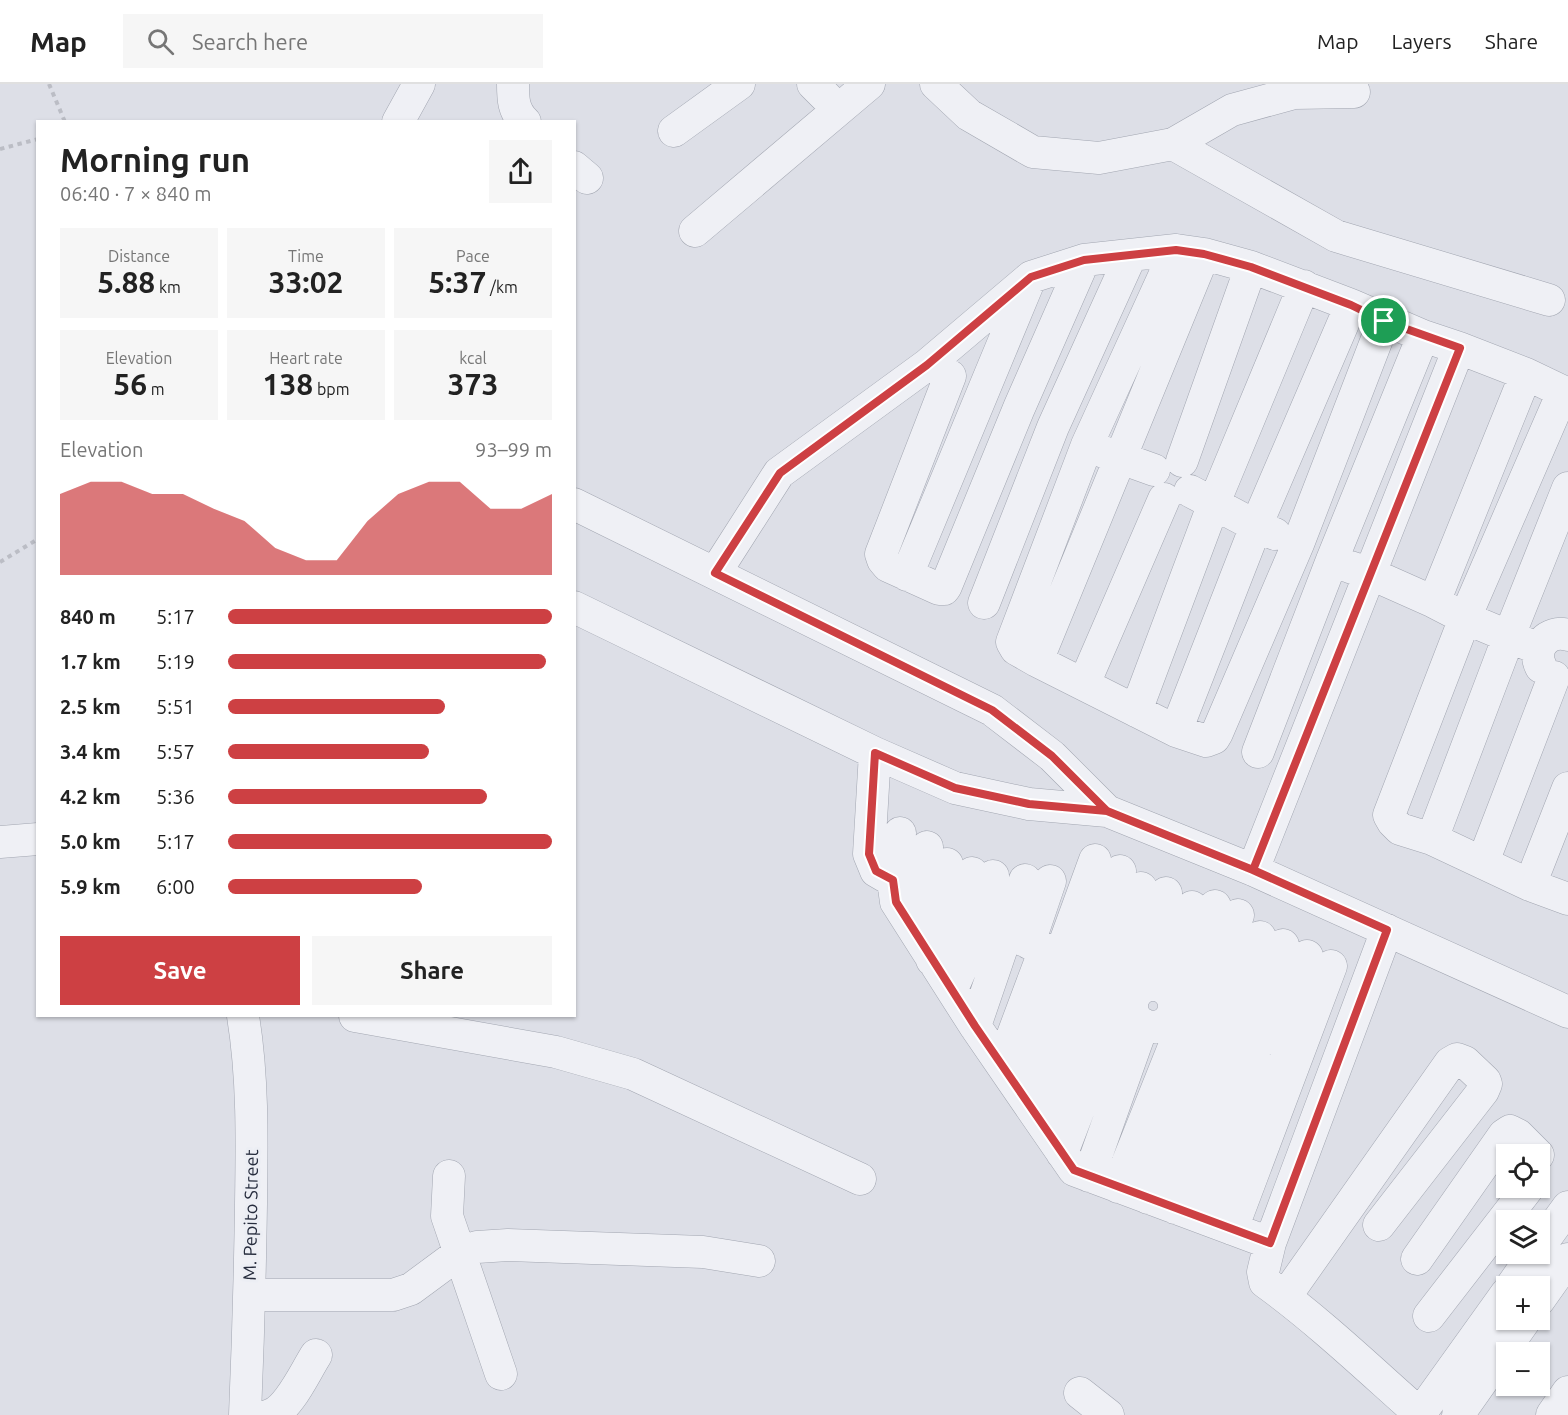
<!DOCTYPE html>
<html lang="en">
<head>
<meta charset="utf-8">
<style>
  body { margin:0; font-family:Ubuntu,sans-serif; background:#f6f6f6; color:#222; height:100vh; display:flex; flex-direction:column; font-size:22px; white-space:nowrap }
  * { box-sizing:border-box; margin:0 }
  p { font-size:20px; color:#767676 }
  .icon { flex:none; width:33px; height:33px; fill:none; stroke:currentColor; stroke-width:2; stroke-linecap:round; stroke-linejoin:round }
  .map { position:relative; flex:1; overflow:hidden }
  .panel { position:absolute; left:36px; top:36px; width:540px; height:897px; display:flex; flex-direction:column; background:#fff; border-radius:0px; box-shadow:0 2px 4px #0004 }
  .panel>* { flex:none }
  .fabs { position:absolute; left:1496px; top:1060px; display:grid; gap:12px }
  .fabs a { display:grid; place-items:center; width:54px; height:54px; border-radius:0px; background:#fff; box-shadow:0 2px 4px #0004; font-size:30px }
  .pin { position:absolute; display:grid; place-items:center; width:51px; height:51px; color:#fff; margin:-26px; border:3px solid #fff; border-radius:50%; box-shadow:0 2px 6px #0007 }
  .round { display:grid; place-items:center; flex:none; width:63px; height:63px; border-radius:0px; background:#f6f6f6 }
  .headline { display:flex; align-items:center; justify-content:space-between; height:102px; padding:0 24px }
  h1 { font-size:33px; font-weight:700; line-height:45px }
  .figures { display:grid; grid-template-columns:repeat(3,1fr); gap:9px; height:102px; padding:6px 24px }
  .figures div { display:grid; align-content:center; border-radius:0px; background:#f6f6f6; text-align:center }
  .figures b { font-size:30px; font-weight:700 }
  .figures small { font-size:16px; font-weight:400 }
  .figures p { font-size:16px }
  .chart { height:168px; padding:12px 24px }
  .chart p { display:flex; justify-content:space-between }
  .chart svg { width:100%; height:108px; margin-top:6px; fill:#cd4043; opacity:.7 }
  .button { display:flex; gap:12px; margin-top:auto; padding:12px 24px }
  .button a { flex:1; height:69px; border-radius:0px; background:#cd4043; color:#fff; font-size:24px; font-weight:700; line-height:69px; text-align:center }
  .button a+a { background:#f6f6f6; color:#222 }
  ul { padding:0 24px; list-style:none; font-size:20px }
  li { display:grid; grid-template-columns:96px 72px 1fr; align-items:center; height:45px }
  li i { height:15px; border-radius:8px; background:#cd4043 }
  header { display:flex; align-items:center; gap:36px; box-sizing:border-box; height:84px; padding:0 30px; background:#fff; border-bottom:2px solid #e0e0e0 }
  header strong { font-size:28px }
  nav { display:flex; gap:33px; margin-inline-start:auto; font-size:21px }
  .search { width:420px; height:54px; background:#f6f6f6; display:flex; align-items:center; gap:15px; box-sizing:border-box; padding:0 21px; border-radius:0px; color:#767676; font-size:22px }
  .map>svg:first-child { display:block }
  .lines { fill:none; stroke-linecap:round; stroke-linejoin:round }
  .minor-casing { stroke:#a2a6b1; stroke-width:33 }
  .path { stroke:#bbbdc5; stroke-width:4; stroke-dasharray:4.5 4.5; stroke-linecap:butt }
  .minor { stroke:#eff0f5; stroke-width:32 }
  .route-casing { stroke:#fff; stroke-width:12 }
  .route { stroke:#cd4043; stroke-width:8 }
  .labels { text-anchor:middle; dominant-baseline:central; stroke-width:6; stroke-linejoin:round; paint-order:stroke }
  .street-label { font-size:18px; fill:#262c3d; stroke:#eceef4 }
</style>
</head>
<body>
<header>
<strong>Map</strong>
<div class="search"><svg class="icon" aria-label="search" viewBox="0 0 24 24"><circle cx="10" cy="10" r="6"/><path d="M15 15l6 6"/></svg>Search here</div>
<nav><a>Map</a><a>Layers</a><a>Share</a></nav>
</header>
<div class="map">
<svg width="1568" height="1331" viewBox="0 0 1568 1331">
  <rect width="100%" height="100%" fill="#dddfe7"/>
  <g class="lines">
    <defs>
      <path id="minor" d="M513,0C513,14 513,27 525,38
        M813,0L838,25
        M936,0L969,31L1033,68L1099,74L1173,60L1232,26L1294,9L1354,8
        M398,38L419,0
        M674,47L739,0
        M1173,60L1336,152L1549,216
        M574,83L587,94
        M695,147L869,0
        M1176,166L1087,361L1012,558L1016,565L1037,577L1176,647L1206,657L1214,654L1217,649L1298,460L1384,237
        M950,292L881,470L883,476L888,482L939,505H944L946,502L1019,324L1084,176
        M1563,308L1465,534L1389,731L1393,738L1400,745L1432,755L1530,801L1568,815
        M1101,367L1154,386
        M1182,377L1251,183
        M1190,407L1256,442L1275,450
        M574,420L992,626L1052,672L1107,727L1029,720L955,704L875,669L574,523
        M1350,483L1371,490L1434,518L1465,534L1539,565
        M715,489L779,389L927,281L1031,193L1084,176L1176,166L1204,170L1251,183L1351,221L1423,252L1459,264L1526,290L1568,310
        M907,491L1029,197
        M1434,518L1526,290
        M984,519L1053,343L1131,171
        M1037,577L1204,170
        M1541,583C1531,564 1548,545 1568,551
        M1084,600L1164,415
        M1136,627L1214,419L1304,202
        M1176,647L1256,442L1351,221
        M1258,668L1332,476L1423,252
        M875,669L869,770L876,787L931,819L1045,865L1136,910
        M1107,727L1253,786L1568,928
        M900,749L893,796L896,818L975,942L1074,1086L1270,1159
        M1432,755L1509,552L1568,404
        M0,758L38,755
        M1483,778L1554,593
        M1253,786L1459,264
        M1530,801L1568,704
        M914,808L927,763
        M921,836L931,819L947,780
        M1387,846L1270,1159L1263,1188L1265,1198C1320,1238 1370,1286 1421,1331
        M1029,859L1050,797
        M1060,872L1095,776
        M932,876L972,789
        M1085,885L1120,787
        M1107,895L1141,804
        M1132 922a21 21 0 1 1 42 0a21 21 0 1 1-42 0Z
        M1160,902L1192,823
        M952,905L981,839L993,792
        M1131,907L1166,809
        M243,932C253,993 252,1057 251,1120C250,1190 248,1260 245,1331
        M355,932L556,968L633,990L860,1095
        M1177,932L1215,822
        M1200,941L1238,831
        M975,942L1025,796
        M1226,952L1260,853
        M1248,961L1283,861
        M1002,980L1045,865
        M1022,1009L1072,878
        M1042,1038L1099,891
        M1062,1069L1125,905
        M449,1092L447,1132L501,1290
        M1089,1092L1143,940
        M1118,1103L1185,935
        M1148,1114L1208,945
        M1175,1124L1238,957
        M1204,1134L1267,969L1307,872
        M1232,1145L1331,882
        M1539,1163L1568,1123
        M1417,1175L1504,1051L1510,1047L1518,1051L1538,1071
        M1511,1203L1534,1170
        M250,1211H393L411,1205L461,1168L477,1163L508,1161L703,1168L759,1177
        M1285,1213L1450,979L1457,975L1465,978L1485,997L1486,1000L1483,1007L1379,1141
        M1539,1216L1568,1175
        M1429,1232L1528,1104
        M1080,1309L1108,1331
        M1420,1330L1506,1210
        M270,1331C289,1325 305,1288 316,1271
        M1458,1331L1525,1236
        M1552,1331L1568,1308"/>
    </defs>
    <use href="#minor" class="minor-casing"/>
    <path class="path" d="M49,0L65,38
      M0,65L38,55
      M0,478L38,455"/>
    <use href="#minor" class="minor"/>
  </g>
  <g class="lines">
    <defs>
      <path id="route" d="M1384,237L1351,221L1251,183L1204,170L1176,166L1084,176L1031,193L927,281L780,389L715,489L992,626L1052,672L1107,727L1253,786L1387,846L1270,1159L1074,1086L975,942L896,818L893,796L876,787L869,770L875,669L955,704L1029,720L1107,727L1253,786L1460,264L1384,237"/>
    </defs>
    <use href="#route" class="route-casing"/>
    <use href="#route" class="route"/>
  </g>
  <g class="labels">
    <g class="street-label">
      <text transform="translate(250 1131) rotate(-89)">M. Pepito Street</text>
    </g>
  </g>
</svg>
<div class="fabs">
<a><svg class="icon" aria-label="locate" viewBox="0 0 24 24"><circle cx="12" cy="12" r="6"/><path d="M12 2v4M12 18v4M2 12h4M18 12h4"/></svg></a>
<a><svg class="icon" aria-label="layers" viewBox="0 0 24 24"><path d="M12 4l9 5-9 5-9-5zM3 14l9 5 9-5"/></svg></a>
<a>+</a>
<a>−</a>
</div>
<div class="pin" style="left:1384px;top:237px;background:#1e9e55"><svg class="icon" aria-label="arrive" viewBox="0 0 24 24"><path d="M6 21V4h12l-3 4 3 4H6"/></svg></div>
<section class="panel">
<div class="headline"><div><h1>Morning run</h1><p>06:40 · 7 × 840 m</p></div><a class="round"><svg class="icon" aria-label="share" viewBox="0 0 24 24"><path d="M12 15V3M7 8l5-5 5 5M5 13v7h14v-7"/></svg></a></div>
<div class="figures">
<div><p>Distance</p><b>5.88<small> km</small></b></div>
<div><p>Time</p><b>33:02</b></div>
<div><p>Pace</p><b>5:37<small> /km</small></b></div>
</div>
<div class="figures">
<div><p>Elevation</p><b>56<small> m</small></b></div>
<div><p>Heart rate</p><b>138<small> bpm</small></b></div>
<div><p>kcal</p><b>373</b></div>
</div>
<div class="chart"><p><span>Elevation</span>93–99 m</p>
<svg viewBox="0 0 160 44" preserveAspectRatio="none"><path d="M0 44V11L10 6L20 6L30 11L40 11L50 17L60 22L70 33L80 38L90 38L100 22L110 11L120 6L130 6L140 17L150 17L160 11V44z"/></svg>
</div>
<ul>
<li><b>840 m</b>5:17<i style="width:100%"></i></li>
<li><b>1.7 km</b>5:19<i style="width:98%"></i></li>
<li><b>2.5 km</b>5:51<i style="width:67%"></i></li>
<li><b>3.4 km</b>5:57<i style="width:62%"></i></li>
<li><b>4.2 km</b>5:36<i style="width:80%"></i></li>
<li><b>5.0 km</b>5:17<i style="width:100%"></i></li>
<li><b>5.9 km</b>6:00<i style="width:60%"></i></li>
</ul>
<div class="button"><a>Save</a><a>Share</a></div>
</section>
</div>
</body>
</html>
